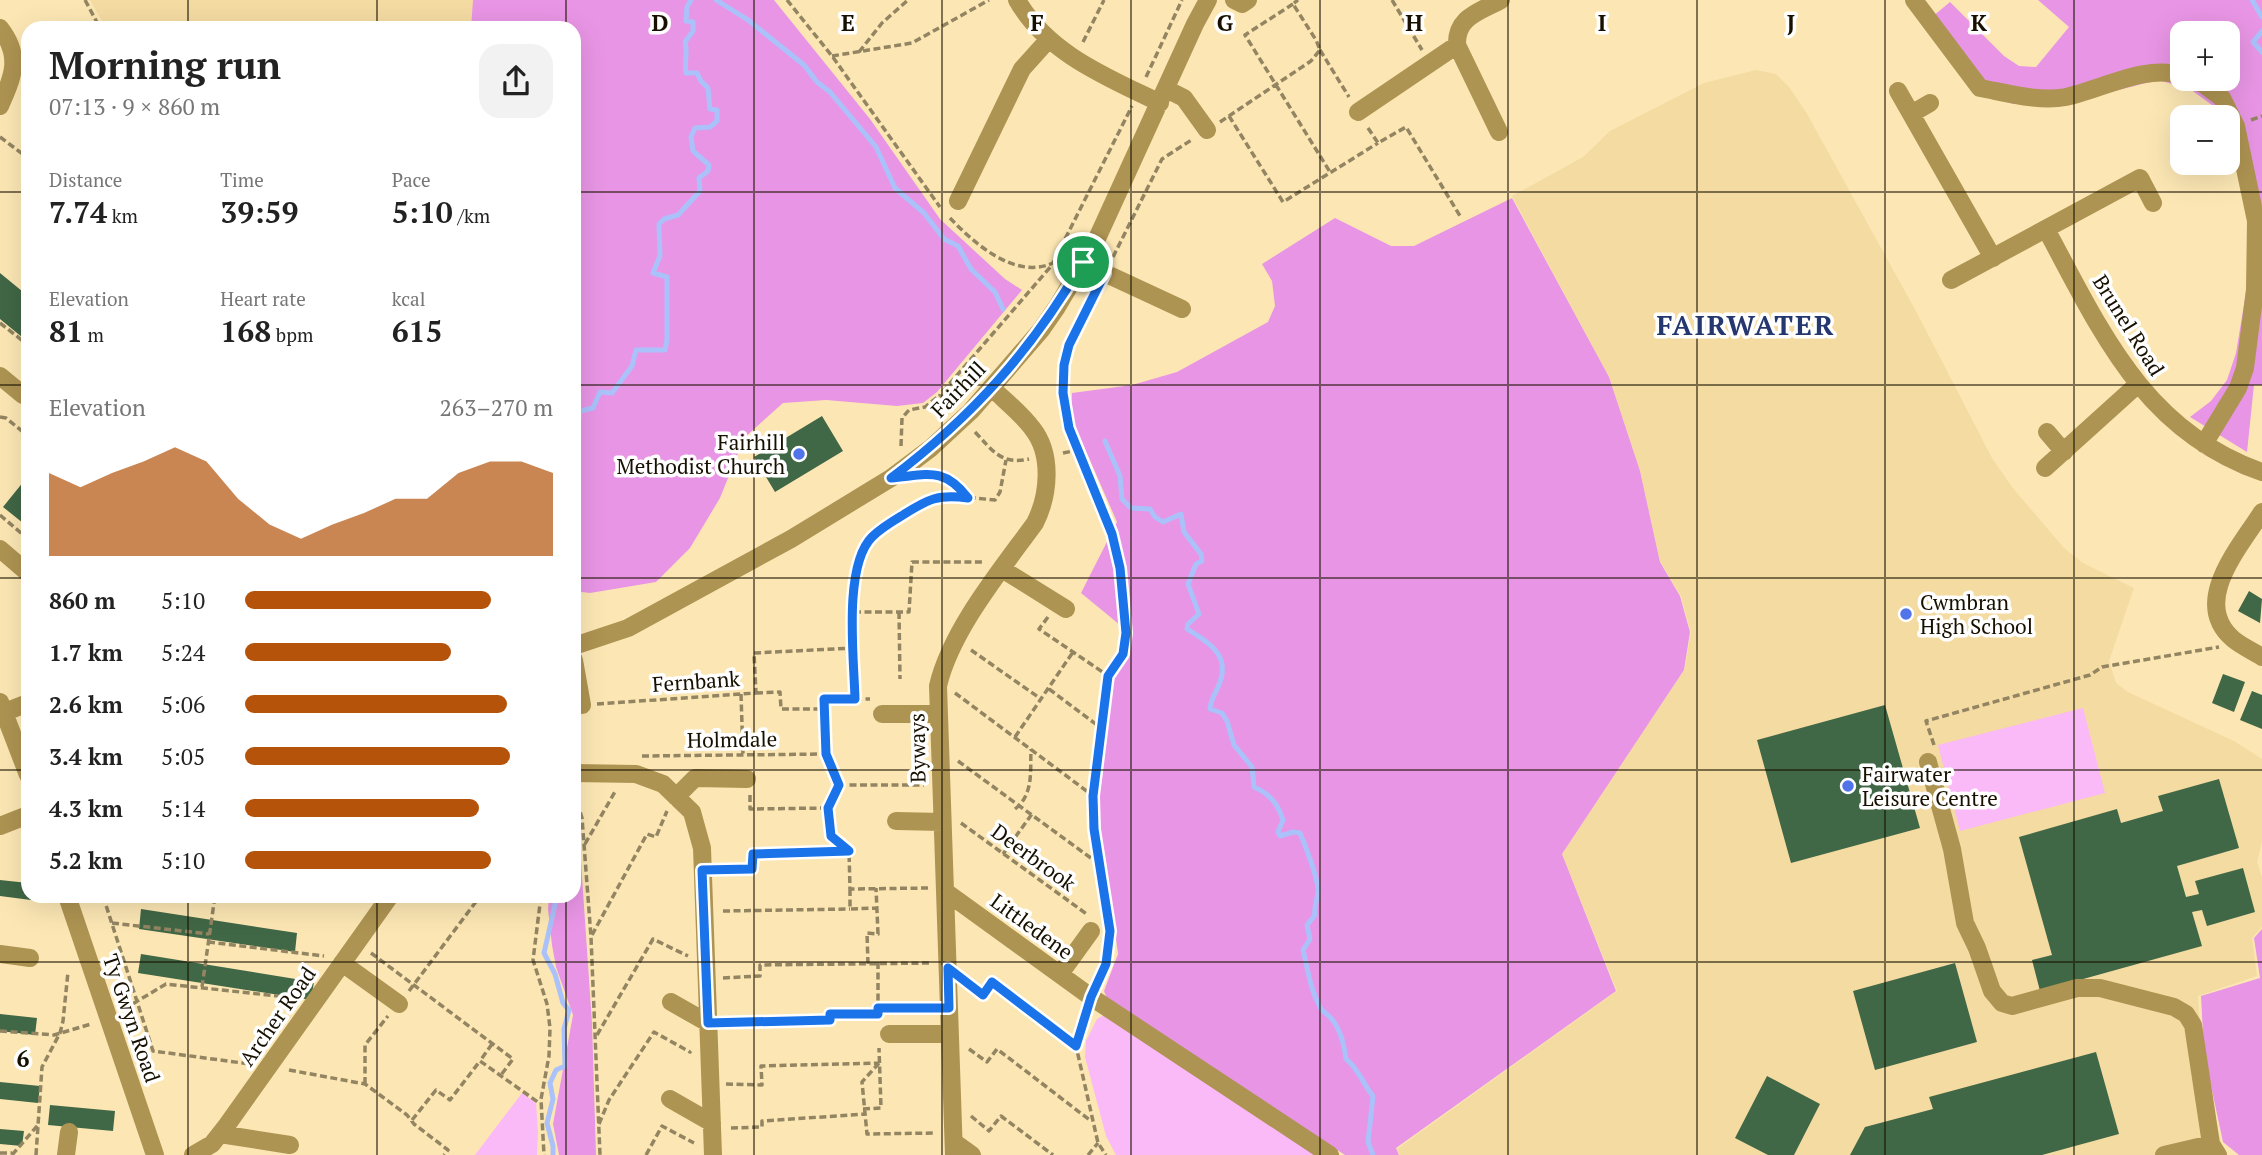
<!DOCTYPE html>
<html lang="en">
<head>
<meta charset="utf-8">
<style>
  body { margin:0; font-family:"PT Serif",serif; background:#f2f2f2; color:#222; height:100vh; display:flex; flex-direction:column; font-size:26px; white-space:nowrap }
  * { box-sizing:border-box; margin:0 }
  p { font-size:23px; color:#767676 }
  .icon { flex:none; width:38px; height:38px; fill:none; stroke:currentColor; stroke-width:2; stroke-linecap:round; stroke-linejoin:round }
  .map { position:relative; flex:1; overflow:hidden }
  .side { position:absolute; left:21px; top:21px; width:560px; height:882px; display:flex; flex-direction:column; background:#fff; border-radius:21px; box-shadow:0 7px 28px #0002 }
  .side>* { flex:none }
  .tools { position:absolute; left:2170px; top:21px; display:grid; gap:14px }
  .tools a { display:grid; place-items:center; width:70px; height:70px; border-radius:14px; background:#fff; box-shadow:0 7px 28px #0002; font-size:35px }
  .pin { position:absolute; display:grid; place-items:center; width:60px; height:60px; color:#fff; margin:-30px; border:4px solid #fff; border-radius:50%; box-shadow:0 2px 7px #0007 }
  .round { display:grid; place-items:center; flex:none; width:74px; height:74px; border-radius:21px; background:#f2f2f2 }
  .overview { display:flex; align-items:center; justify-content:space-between; height:119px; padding:0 28px }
  h1 { font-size:38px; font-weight:700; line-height:52px }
  .figures { display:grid; grid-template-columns:repeat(3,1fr); gap:10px; height:119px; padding:7px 28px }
  .figures div { display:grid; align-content:center }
  .figures b { font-size:30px; font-weight:700 }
  .figures small { font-size:19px; font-weight:400 }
  .figures p { font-size:19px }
  .chart { height:196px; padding:14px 28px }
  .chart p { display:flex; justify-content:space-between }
  .chart svg { width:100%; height:126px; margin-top:7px; fill:#b45309; opacity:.7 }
  ul { padding:0 28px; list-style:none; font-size:23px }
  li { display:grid; grid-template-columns:112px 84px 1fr; align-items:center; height:52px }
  li i { height:18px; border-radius:9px; background:#b45309 }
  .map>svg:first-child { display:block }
  .built { fill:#f4dba2 }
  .green { fill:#fab9f7 }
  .forest { fill:#e895e5; fill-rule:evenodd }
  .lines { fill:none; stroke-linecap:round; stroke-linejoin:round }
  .stream { stroke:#abc1fa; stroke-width:5 }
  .building { fill:#406746 }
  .path { stroke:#938562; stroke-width:3.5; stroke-dasharray:7 3.5; stroke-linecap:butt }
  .minor { stroke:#ae9452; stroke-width:18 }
  .route-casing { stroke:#fff; stroke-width:14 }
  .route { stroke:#1a73e8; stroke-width:9 }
  .grid { fill:none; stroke:#171000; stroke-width:2; stroke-opacity:0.55 }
  .poi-dot { fill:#5274e9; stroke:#fff; stroke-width:2.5 }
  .labels { text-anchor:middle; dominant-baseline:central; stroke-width:7; stroke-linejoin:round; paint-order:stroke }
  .street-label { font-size:21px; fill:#171000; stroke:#fff }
  .poi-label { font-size:21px; fill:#171000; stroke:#fff; text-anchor:start }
  .district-label { font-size:28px; font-weight:bold; letter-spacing:2px; fill:#25376f; stroke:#fff }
  .grid-label { font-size:23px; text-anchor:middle; font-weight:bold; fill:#171000; stroke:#fff; stroke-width:7; stroke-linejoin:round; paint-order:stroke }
</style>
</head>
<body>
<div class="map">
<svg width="2262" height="1155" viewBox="0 0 2262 1155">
  <rect width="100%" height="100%" fill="#fce7b4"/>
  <path class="built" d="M90,0H473L472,28H106Z
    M1756,70L1776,74L1789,87L1806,112L1917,313L1992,458L2012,487L2064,548L2083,563L2134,588L2109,661L2116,683L2128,692L2234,741L2262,759V842L2257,862L2262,877V927L2252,938L2257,976L2198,996L2202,1054L2221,1143L2218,1155H1400L1397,1149L1617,991L1562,854L1685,669L1691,632L1681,596L1660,561L1640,471L1609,377L1512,196L1583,157L1610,131L1704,83Z"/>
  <path class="green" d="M2083,708L2105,793L1960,831L1938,745Z
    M1104,1015L1318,1155H1116L1106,1136L1085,1057L1086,1041L1097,1019Z
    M522,1093L536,1103L538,1132L537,1155H475Z"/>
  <path class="forest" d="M473,0H774L870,119L940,219L1005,279L1022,290L937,392L923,403L897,406L826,400L783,403L744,438L720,498L690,548L656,582L590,593L574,591V28H471Z
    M2038,0H2262V385H2254L2247,452L2190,417L2211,401L2227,380L2236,353L2248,280V216L2228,117H2221L2216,108L2190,89L2158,80L2063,104H2013L1979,92L1932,17L1950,2L2004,56L2019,66L2036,67L2069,27ZM2182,33H2228V79H2182Z
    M1512,198L1609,377L1640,471L1660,562L1680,596L1690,632L1684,670L1562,854L1616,991L1396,1148L1399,1155H1345L1107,999L1104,991L1118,954L1106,862L1097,812L1099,767L1112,677L1127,658L1131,634L1081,593L1117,522L1071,417L1072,393L1132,385L1177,372L1268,322L1275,306L1272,281L1262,264L1335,218L1391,246H1414Z
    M574,853L578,855L581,862L592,1023L596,1155H559L553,1124L573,1015L556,967L552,945L548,909L549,896H574Z
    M2262,929V1155H2239L2223,1142L2204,1053L2201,996L2260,978L2254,938Z"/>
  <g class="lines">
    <path class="stream" d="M716,0L748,20L804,65L817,82L830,92L876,147L895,188L924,213L944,239L958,246L971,269L995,292L1003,309
      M2252,0L2262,17
      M2262,31L2253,42L2262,52
      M574,439L577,434L580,411L593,408L600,392L612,393L632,366L636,350H665L667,340V277L653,273L660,256L659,224L664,219L678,215L700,191L699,178L708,171L709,165L693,151L691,137L695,128L710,127L717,121V110L710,109L708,88L701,81L697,73H686C684,61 688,53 685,42L693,31V22L686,21L687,7L691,0
      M1105,441L1120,476L1122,499L1131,508L1150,509L1155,517L1163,522L1181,514L1184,532L1201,554L1202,561L1196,564L1188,584L1199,614L1188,624L1187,629C1211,644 1232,656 1218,687C1214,696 1211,699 1210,709L1222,713L1227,721L1234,745L1252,767L1254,787C1270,794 1278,804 1283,820L1278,832L1280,836L1293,832L1300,833C1307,850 1315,869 1318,888C1319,897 1313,906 1315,915L1307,925L1310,939L1303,950C1308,970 1310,989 1320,1007C1322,1012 1328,1014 1331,1018C1341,1030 1344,1045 1346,1059C1359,1069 1362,1083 1373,1096L1368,1142L1373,1155
      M553,1155V1146L547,1123L553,1099L550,1083L556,1070L565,1066L564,1029L569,1010L563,1003L555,974L544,953L557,896"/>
  </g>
  <path class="building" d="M0,273L28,296V342L0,319Z
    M822,416L843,451L775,492L754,457Z
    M24,481L28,485V527L3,507Z
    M2249,591L2262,599L2260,623L2238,611Z
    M2223,674L2245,682L2234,712L2212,703Z
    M2252,691L2262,695V729L2240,720Z
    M1885,705L1920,828L1791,863L1757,740Z
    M2219,779L2239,848L2177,866L2186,897L2199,894L2195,881L2243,868L2255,912L2207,926L2202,910L2192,912L2202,946L2040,991L2032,960L2052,955L2019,837L2117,809L2121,823L2163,811L2158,796Z
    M0,880L28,883V896H32L31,900L0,896Z
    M141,909L297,933L295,952L139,929Z
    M141,954L314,982L311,1000L138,973Z
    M1955,963L1977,1042L1875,1070L1853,991Z
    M0,1014L37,1018L35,1035L0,1031Z
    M2096,1052L2119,1134L2042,1155H1850L1865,1127L1933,1109L1929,1097Z
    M1767,1076L1820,1104L1794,1155H1768L1735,1138Z
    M0,1082L40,1086L38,1103L0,1099Z
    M50,1105L115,1111L113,1131L48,1125Z
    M0,1129L24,1131L22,1146L0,1144Z"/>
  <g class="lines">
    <path class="path" d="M85,0L100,28
      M787,0L832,56L940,207
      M1392,0L1422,50
      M1293,4L1245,35L1330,172
      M1083,42L1104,0
      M1320,50L1349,97
      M859,52L882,23L908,0
      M832,56L912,43L989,0
      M1146,77L1182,0
      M1229,116L1283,202L1378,143
      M2251,120L2262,116
      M1220,122L1311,61L1320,50L1316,40L1293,4L1298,0
      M1368,128L1378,143L1406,127L1460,216
      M0,137L28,158
      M950,218C975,244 1015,280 1053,263L1132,106
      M1113,257L1162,159L1193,139
      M1097,289L1069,345L1064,365L1063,393L1069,428L1112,534L1120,568L1126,633L1123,655L1108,676L1093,796L1094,829L1109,925
      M0,323L28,345
      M952,407L940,395L1052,265
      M0,417L6,418L28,436
      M975,432C993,451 1001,465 1029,459
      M901,446L902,418L909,410L925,407L940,395
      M1063,453L1078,450
      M927,475C946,475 955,481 967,496
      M0,515L28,539
      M854,612H909L912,562H983
      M899,612L900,679
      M1048,617L1039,629L1107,675
      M971,650L1041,699
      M1049,689L1101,728
      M756,693L780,692L781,709H824
      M955,693L1092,795
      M741,694L743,755
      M855,699H870
      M597,704L756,693L754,653L854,648
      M1015,737L1073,652
      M1934,745L1926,721L2090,675L2102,667L2219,647
      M642,756L826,754
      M958,761L1099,864
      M839,785H924
      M750,795V809L828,808
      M574,805L579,808L582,818L591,937L600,1155
      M1015,809C1034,794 1030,771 1031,749
      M961,823L1088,915
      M585,844L616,790
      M1003,854L1032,814
      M719,869H752L753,854L847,851
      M928,888L850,889L849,851L831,836L828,808L839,785L826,754L824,699H855L853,583L858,560L871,538L925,501L944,495L995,500L1000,492L1006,460
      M850,889V909L877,908
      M103,896L153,1051L250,1064
      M541,896L533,960L547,1004L550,1028L549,1056L541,1099L544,1155
      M723,911L850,909
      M112,923L209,934
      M592,935L647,834L656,837L667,811
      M208,942L324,956
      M371,953L513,1059L501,1075
      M878,962V1008
      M868,964L867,933L878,934L876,888
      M723,978L760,976V965L931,963
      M966,982L983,995L992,982L1076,1046
      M1098,983L1106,964L1109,936
      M202,987L215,896
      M409,991L478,899L474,896
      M124,1009L166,984L296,998
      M1086,1013L1076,1046L1098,1143L1106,1155
      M878,1016V1008H933
      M725,1023L830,1020V1014H878
      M0,1031L54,1035L91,1024
      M597,1035L653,939L688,956
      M492,1044L480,1061L542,1105
      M969,1049L987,1062L997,1049L1091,1121
      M879,1063L862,1082L867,1134L936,1133
      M289,1070L365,1084L407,1115L414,1124L448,1150L444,1155
      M365,1084V1045L388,1016
      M726,1084L762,1085L761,1066L879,1063
      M863,1109L881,1108L879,1048
      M971,1116L989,1131L1001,1116L1053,1155
      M412,1120L436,1090L450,1100L480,1061
      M599,1124L609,1100L654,1032L690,1052L691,1051
      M731,1128L762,1127V1121L866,1114
      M0,1153H12
      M12,1155L38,1125
      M36,1155L42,1067L60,1033L63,1021L68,972
      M646,1155L662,1126L694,1143
      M1088,1155L1098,1143"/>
    <path class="minor" d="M1017,0C1048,54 1107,77 1160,103
      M1234,0L1242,4L1248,0
      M1914,0L1980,88C2007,93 2038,102 2066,97C2100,90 2148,63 2182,76
      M0,28C22,56 13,77 0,106
      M2188,79L2203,84L2222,98L2236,126L2256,221L2255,290L2245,368L2238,388L2204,444
      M1166,89L1184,98L1207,130
      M1898,91L1993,258
      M1358,112L1457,45
      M1911,114L1930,103
      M1499,132L1457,45C1456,17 1479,12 1501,0
      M958,201L1022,69L1049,39
      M2046,229C2101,331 2144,431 2262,472
      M1083,263L1182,309
      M1951,280L2140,178L2153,203
      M0,376L23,395
      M2047,432L2064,452
      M2045,468L2137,385
      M2262,512C2240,547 2190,602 2233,639C2241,646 2253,651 2262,657
      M0,549L28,573
      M1002,569L1066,609
      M574,646L628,628L791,539L891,478L931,448L971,411L1041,330L1057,307L1095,243L1195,24L1208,0
      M574,660L582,705
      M0,702L28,775
      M5,712L28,703
      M882,714H939
      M1928,762L1952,849L1965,923L1977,948L1992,991L2002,1003L2012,1006L2077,988H2100L2174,1007L2186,1014L2193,1025L2211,1144L2218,1155
      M574,773L636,774L663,784L692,812L702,848L713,1155
      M676,797L695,778L747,779
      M896,821L942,822
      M0,826L28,815
      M946,892L1091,997L1330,1155
      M67,896L155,1155
      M0,954L30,958
      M342,963L399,1004
      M1060,974L1091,931
      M671,1002L708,1023
      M889,1034H949
      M670,1099L712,1123
      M220,1134L290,1145
      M954,1142L972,1155
      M66,1155L69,1132
      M193,1155L212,1144L227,1125L390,896
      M954,1155L938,686C951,630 1001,570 1035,523C1049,495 1053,454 1032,428C1021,413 1005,401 992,388
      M2164,1155L2211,1144"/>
  </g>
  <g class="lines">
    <defs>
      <path id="route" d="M1083,262L1105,273L1069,345L1064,365L1063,393L1069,428L1112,534L1120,568L1126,633L1123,654L1108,676L1093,796L1094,829L1110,931L1106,964L1091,997L1076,1046L992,982L983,995L948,968L949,1008H878V1014H830V1020L708,1023L702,870L752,869L753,854L849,851L831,836L828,808L839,785L826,754L824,699H855C854,659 843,566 872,537C881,528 893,521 903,515C928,499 938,494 968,498C943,466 927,475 891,478C972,417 1032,350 1083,262Z"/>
    </defs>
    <use href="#route" class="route-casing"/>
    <use href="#route" class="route"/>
  </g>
  <path class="grid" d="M188,0V28M377,0V28M566,0V28M754,0V1155M942,0V1155M1131,0V1155M1320,0V1155M1508,0V1155M1697,0V1155M1885,0V1155M2074,0V1155M0,192H28M574,192H2262M0,385H28M574,385H2262M0,578H28M574,578H2262M0,770H28M574,770H2262M188,896V1155M377,896V1155M566,896V1155M0,962H2262"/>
  <g class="poi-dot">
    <circle cx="799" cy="454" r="7"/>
    <circle cx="1906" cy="614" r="7"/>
    <circle cx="1848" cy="786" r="7"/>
  </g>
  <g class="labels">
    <g class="street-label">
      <text transform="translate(2129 325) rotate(58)">Brunel Road</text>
      <text transform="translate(958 389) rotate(-46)">Fairhill</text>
      <text transform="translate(696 681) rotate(-4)">Fernbank</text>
      <text transform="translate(732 739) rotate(-1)">Holmdale</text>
      <text transform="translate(917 748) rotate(-91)">Byways</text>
      <text transform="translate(1034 857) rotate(36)">Deerbrook</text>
      <text transform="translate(1032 926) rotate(36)">Littledene</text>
      <text transform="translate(277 1016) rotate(-55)">Archer Road</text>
      <text transform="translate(132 1018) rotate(71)">Ty Gwyn Road</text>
    </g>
    <g class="poi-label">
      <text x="785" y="442" text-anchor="end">Fairhill<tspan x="785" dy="24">Methodist Church</tspan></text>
      <text x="1920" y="602">Cwmbran<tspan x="1920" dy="24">High School</tspan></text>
      <text x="1862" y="774">Fairwater<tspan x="1862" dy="24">Leisure Centre</tspan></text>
    </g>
    <g class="district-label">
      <text x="1746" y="324">FAIRWATER</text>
    </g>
  </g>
  <g class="grid-label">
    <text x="660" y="31">D</text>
    <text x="848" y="31">E</text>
    <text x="1037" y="31">F</text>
    <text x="1225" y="31">G</text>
    <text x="1414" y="31">H</text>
    <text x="1602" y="31">I</text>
    <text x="1791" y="31">J</text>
    <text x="1979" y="31">K</text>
    <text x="23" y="1067">6</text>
  </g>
</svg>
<div class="tools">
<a>+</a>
<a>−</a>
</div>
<div class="pin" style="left:1083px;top:262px;background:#1e9e55"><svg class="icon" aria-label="arrive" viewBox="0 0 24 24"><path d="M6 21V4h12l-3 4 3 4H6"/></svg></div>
<section class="side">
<div class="overview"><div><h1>Morning run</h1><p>07:13 · 9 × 860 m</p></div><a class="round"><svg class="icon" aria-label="share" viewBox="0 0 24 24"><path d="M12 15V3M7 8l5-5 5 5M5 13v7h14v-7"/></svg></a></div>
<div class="figures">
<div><p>Distance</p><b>7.74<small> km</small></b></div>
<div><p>Time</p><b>39:59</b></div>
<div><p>Pace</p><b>5:10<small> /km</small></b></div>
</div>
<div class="figures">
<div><p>Elevation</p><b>81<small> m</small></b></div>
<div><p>Heart rate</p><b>168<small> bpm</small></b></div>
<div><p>kcal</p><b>615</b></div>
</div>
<div class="chart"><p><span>Elevation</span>263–270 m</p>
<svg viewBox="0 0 160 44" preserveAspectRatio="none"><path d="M0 44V15L10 20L20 15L30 11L40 6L50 11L60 24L70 33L80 38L90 33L100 29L110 24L120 24L130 15L140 11L150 11L160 15V44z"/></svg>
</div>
<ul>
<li><b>860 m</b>5:10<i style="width:80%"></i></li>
<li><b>1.7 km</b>5:24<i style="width:67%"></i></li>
<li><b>2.6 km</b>5:06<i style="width:85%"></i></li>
<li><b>3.4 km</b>5:05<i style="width:86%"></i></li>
<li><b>4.3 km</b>5:14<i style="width:76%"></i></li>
<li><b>5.2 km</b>5:10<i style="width:80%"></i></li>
</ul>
</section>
</div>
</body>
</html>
